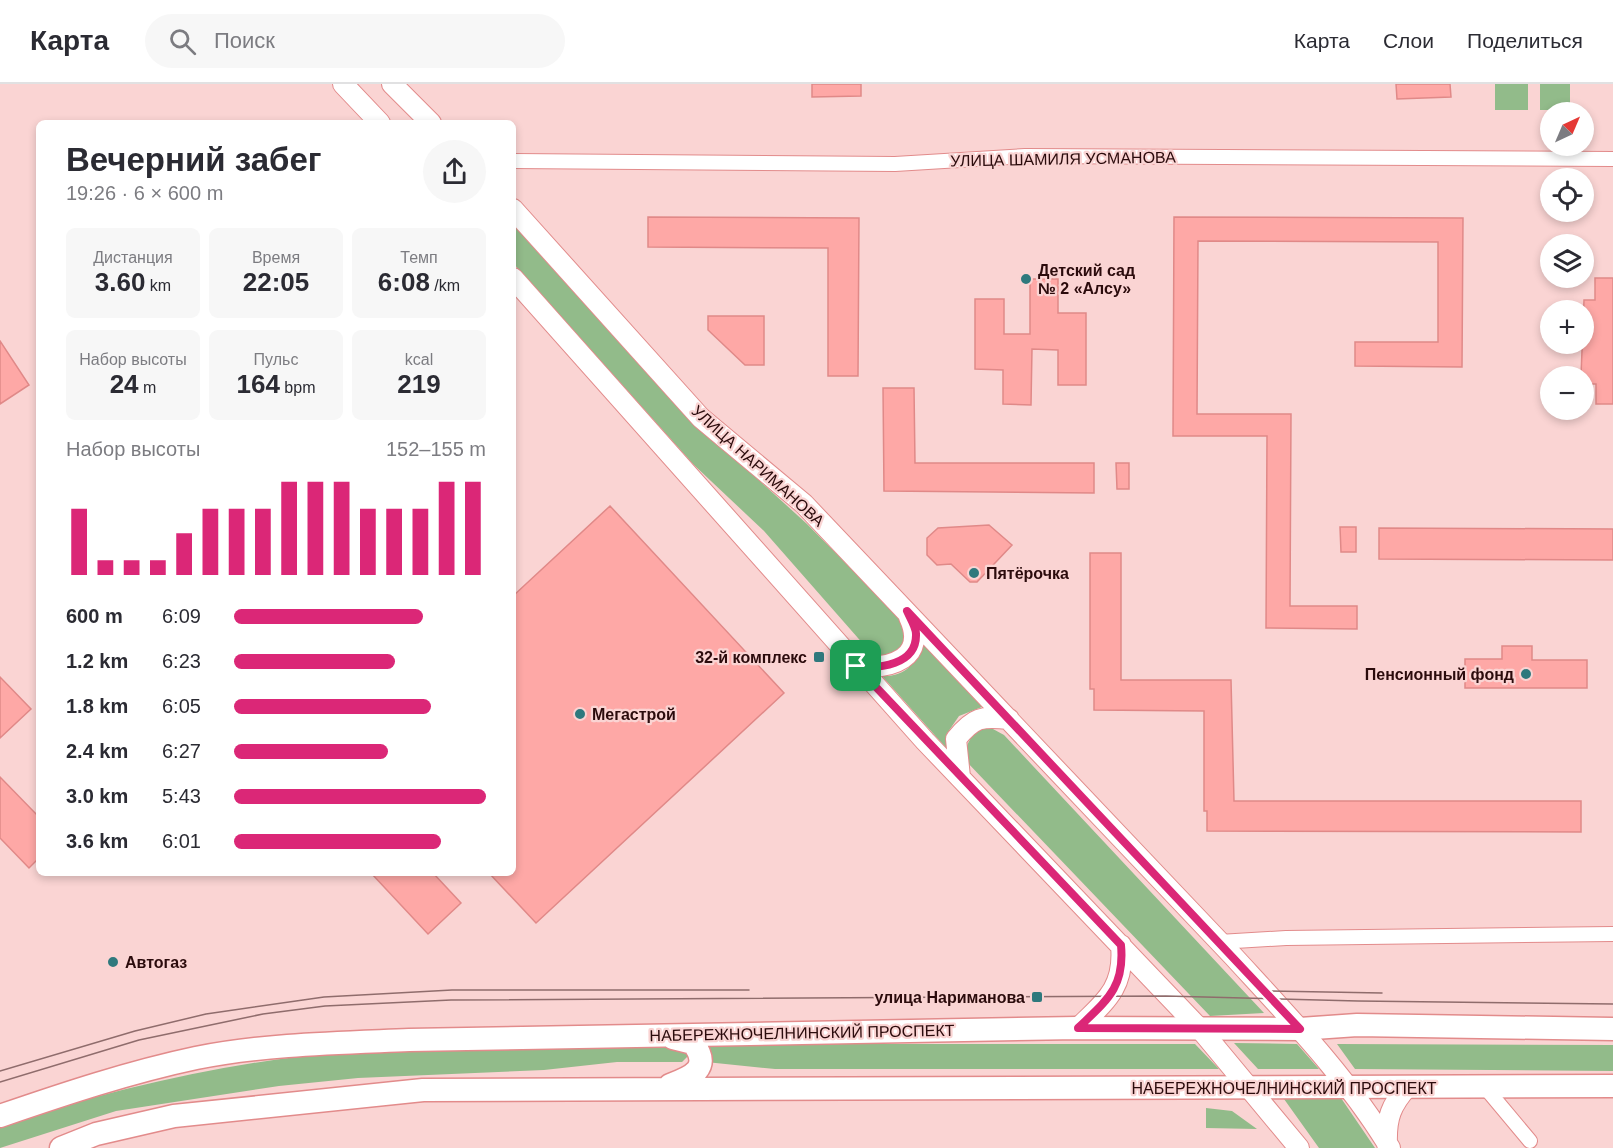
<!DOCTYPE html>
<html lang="ru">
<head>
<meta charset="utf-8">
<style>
  body { margin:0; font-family:Arial,sans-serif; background:#f7f7f7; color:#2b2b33; height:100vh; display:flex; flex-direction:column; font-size:22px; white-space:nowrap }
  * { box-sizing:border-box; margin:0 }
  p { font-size:20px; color:#7c7c81 }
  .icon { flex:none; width:33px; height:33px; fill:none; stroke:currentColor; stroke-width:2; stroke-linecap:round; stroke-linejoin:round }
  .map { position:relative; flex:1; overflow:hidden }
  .side { position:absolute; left:36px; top:36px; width:480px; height:756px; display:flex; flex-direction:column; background:#fff; border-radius:9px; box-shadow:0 3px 9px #0003 }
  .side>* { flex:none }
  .needle { width:39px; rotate:44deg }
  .buttons { position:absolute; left:1540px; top:18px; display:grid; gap:12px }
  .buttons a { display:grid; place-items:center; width:54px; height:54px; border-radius:50%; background:#fff; box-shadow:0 3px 9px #0003; font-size:30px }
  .pin { position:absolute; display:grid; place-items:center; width:51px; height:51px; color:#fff; margin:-26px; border-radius:12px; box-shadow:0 3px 9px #0006 }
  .round { display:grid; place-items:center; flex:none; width:63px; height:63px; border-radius:32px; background:#f7f7f7 }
  .summary { display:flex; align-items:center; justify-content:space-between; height:102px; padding:0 30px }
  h1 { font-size:33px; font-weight:600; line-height:45px }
  .figures { display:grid; grid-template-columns:repeat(3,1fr); gap:9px; height:102px; padding:6px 30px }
  .figures div { display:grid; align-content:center; border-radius:9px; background:#f7f7f7; text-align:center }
  .figures b { font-size:26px; font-weight:600 }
  .figures small { font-size:16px; font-weight:400 }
  .figures p { font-size:16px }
  .chart { height:168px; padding:12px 30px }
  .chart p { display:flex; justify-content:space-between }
  .chart svg { width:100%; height:108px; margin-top:6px; stroke:#db2777; stroke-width:6 }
  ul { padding:0 30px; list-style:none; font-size:20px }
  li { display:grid; grid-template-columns:96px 72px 1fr; align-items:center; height:45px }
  li i { height:15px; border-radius:8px; background:#db2777 }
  header { display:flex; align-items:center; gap:36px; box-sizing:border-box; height:84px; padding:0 30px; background:#fff; border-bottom:2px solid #e1e1e2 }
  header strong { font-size:28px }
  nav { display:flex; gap:33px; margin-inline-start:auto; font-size:21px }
  .search { width:420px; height:54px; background:#f7f7f7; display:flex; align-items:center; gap:15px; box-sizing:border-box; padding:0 21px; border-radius:33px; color:#7c7c81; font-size:22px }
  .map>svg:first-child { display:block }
  .green { fill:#92bb8a }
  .building { fill:#fea8a6; stroke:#e08988; stroke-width:1.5 }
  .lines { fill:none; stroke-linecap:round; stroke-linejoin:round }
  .minor-casing { stroke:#e28b8b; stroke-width:16 }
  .secondary-casing { stroke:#e28b8b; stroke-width:22 }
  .primary-casing { stroke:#e28b8b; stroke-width:25 }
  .minor { stroke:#fff; stroke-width:14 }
  .secondary { stroke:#fff; stroke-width:20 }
  .primary { stroke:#fff; stroke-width:22 }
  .tram { stroke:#8f6c6c; stroke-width:1.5 }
  .route-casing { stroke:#fff; stroke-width:12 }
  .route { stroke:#db2777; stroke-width:8 }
  .poi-dot { fill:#2f797d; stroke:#fad4d3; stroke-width:2 }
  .labels { text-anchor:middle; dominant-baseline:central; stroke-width:4.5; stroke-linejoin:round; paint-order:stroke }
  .street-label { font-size:16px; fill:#2b0b0c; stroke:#fad4d3 }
  .poi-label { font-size:16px; font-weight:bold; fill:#2b0b0c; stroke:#fad4d3; text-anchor:start }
</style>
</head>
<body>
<header>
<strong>Карта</strong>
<div class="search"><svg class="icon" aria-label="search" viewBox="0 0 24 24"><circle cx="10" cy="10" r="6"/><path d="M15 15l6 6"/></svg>Поиск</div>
<nav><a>Карта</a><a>Слои</a><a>Поделиться</a></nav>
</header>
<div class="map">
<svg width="1613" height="1064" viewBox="0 0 1613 1064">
  <rect width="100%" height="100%" fill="#fad4d3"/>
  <path class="green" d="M1495,0H1528V26H1495Z
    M1540,0H1570V26H1540Z
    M513,139L672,317L807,440L900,534L908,554C898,568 890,574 872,570L764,447L694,381L513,179Z
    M923,559L987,621L959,632L946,651L948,666L882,592C904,593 917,580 923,559Z
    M982,644L993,645L1004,651L1264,929L1210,932L965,676C966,660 969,653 982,644Z
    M1234,959L1297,960L1319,985H1258Z
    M627,960L686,963L688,972L682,978H617L544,986L358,994L279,1002L116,1027L0,1064V1040C113,1006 228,977 346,968C439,960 534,963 627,960Z
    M706,960H1195L1219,985H775L706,978L710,972Z
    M1337,960L1613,961V987L1355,985Z
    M1341,1014L1375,1064H1319L1284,1015Z
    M1206,1024L1232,1027L1257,1045L1206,1044Z"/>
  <path class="building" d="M812,0H861V12L812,13Z
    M1396,0H1450L1451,13L1397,15Z
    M648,133L859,134L858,292H828V164L648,163Z
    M1174,133L1463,134L1462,283L1355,282V258H1438V158L1198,157L1197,330H1291L1290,522H1357V545L1266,544L1267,352H1173Z
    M1595,194H1613V320H1596V300H1584V292H1581L1584,216H1595Z
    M1030,195H1058V229H1086V301H1058V266L1032,265L1031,321L1003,320V286L975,285V215H1004V250H1030Z
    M708,232H764V281H745L708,246Z
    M0,257L29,301L0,320Z
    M883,304H914L915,379H1094V409L884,407Z
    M1116,379H1129V405H1117Z
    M610,422L784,609L536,839L489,789H513V512Z
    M989,441L1012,461L977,498H970L951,480L937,481L927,471V454L938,444Z
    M1340,443H1356V468H1341Z
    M1379,444L1613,445V476L1379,475Z
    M1090,469H1121V596H1231L1234,717H1581V748L1207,747V727H1204V627L1094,626V605H1090Z
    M1502,562H1532V576H1587V604H1465V575H1502Z
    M0,593L31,625L0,654Z
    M0,693L39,733V774L29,784L0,754Z
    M371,789H433L461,819L428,850Z"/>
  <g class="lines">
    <defs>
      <path id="minor" d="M513,77L895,80L1025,72L1613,75
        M1219,858L1286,854L1613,850
        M1484,1002L1530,1057"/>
      <path id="secondary" d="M343,0L380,39
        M392,0L431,39
        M513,125L701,334L804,420L1233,872C1288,932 1348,994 1390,1064
        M513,194L925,657L1201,946L1299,1064
        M856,582C891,586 928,574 909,533
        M960,693L956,655C974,633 981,632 1009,635
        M1078,944C1106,917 1125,903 1121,861
        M1387,1060C1386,1034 1391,1021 1408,1002"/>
      <path id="primary" d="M670,1001C692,993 712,984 693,959L673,954
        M0,1032C64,1010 130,988 196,974C266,960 339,959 409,956L1078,944L1300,945L1357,941L1613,945
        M61,1064L96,1050L174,1032L423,1006L1613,1002"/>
    </defs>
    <use href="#minor" class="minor-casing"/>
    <use href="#secondary" class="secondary-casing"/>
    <use href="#primary" class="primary-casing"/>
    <use href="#minor" class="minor"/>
    <use href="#secondary" class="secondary"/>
    <use href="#primary" class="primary"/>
    <path class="tram" d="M1265,907L1382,909
      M0,987L135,947L206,930L324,913L452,906H749
      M0,998L139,956L263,930L325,922L451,916L1166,912L1358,917L1613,920"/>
  </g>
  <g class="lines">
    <defs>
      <path id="route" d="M907,527L1300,945L1078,944C1106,917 1125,904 1121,861L856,582C879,585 917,581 916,550C916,543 910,534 907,527Z"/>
    </defs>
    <use href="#route" class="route-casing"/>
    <use href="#route" class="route"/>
  </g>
  <g class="poi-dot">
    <circle cx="1026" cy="195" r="6"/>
    <circle cx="974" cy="489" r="6"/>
    <rect x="813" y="567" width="12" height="12" rx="3"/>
    <circle cx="1526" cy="590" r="6"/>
    <circle cx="580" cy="630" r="6"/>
    <circle cx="113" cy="878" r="6"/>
    <rect x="1031" y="907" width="12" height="12" rx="3"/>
  </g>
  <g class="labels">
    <g class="street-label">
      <text transform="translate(1063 75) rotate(-1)">УЛИЦА ШАМИЛЯ УСМАНОВА</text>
      <text transform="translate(758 382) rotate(42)">УЛИЦА НАРИМАНОВА</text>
      <text transform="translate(802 949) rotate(-1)">НАБЕРЕЖНОЧЕЛНИНСКИЙ ПРОСПЕКТ</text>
      <text x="1284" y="1004">НАБЕРЕЖНОЧЕЛНИНСКИЙ ПРОСПЕКТ</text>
    </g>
    <g class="poi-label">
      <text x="1038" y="186">Детский сад<tspan x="1038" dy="18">№ 2 «Алсу»</tspan></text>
      <text x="986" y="489">Пятёрочка</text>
      <text x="807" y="573" text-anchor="end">32-й комплекс</text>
      <text x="1514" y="590" text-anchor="end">Пенсионный фонд</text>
      <text x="592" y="630">Мегастрой</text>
      <text x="125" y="878">Автогаз</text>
      <text x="1025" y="913" text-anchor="end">улица Нариманова</text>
    </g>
  </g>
</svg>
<div class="buttons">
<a><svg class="needle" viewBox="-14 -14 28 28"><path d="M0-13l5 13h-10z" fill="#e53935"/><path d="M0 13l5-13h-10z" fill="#7c7c81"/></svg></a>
<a><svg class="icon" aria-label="locate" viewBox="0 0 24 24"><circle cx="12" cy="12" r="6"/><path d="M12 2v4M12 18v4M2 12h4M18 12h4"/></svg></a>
<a><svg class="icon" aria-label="layers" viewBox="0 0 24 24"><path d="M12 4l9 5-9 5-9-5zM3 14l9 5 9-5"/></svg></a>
<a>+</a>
<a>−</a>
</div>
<div class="pin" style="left:856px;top:582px;background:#1e9e55"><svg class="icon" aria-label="arrive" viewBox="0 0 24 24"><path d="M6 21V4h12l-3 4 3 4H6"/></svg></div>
<section class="side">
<div class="summary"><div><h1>Вечерний забег</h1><p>19:26 · 6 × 600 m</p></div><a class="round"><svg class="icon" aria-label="share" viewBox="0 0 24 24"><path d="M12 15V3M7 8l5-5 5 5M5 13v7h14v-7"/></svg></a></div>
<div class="figures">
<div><p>Дистанция</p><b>3.60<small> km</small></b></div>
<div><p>Время</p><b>22:05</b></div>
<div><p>Темп</p><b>6:08<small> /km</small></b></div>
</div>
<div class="figures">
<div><p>Набор высоты</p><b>24<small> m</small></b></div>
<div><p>Пульс</p><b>164<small> bpm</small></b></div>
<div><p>kcal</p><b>219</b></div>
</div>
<div class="chart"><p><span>Набор высоты</span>152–155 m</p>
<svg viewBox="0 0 160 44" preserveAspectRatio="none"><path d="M5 44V17M15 44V38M25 44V38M35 44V38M45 44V27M55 44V17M65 44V17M75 44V17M85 44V6M95 44V6M105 44V6M115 44V17M125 44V17M135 44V17M145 44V6M155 44V6"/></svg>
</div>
<ul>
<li><b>600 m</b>6:09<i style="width:75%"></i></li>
<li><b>1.2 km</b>6:23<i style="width:64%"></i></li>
<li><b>1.8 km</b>6:05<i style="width:78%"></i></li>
<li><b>2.4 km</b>6:27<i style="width:61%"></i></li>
<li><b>3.0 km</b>5:43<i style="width:100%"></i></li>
<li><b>3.6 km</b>6:01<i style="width:82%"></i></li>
</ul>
</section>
</div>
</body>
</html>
